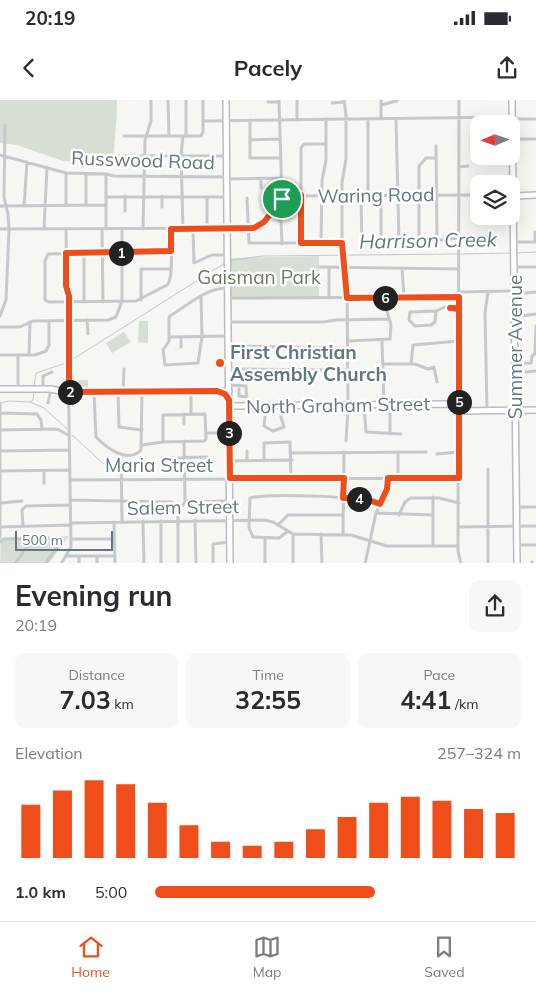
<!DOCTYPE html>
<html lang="en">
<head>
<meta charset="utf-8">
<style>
  body { margin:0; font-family:Mulish,sans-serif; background:#f7f7f7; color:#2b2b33; height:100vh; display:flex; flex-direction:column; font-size:19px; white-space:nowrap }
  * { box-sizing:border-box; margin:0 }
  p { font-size:16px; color:#7c7c81 }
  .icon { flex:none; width:28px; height:28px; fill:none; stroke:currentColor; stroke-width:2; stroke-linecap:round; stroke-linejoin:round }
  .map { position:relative; height:463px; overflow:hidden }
  .side { display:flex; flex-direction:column; background:#fff; flex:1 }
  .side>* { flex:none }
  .needle { width:32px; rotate:268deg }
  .fabs { position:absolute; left:470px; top:15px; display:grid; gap:10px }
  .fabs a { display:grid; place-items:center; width:50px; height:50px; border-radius:10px; background:#fff; box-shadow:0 5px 20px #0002; font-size:25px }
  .scale { position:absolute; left:15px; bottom:12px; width:98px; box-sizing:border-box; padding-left:5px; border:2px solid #637686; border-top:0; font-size:14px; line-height:18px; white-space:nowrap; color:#637686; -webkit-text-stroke:4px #fff; paint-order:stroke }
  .pin { position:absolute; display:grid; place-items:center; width:42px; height:42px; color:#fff; margin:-21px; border:2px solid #fff; border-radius:50%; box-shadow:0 1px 5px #0007 }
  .km { position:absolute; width:25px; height:25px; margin:-12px; border-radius:50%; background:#222; color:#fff; font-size:14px; line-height:25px; text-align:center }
  .round { display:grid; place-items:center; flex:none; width:52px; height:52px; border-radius:10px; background:#f7f7f7 }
  .headline { display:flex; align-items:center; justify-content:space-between; height:85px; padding:0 15px }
  h1 { font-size:28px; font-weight:700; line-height:38px }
  .metrics { display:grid; grid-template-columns:repeat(3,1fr); gap:8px; height:85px; padding:5px 15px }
  .metrics div { display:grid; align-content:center; border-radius:10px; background:#f7f7f7; text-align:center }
  .metrics b { font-size:25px; font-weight:700 }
  .metrics small { font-size:14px; font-weight:400 }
  .metrics p { font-size:14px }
  .chart { height:140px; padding:10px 15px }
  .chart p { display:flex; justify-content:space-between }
  .chart svg { width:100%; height:90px; margin-top:5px; stroke:#ef4e1a; stroke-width:6 }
  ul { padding:0 15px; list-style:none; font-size:16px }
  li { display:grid; grid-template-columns:80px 60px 1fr; align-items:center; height:38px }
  li i { height:12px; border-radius:6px; background:#ef4e1a }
  .status { display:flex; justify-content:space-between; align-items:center; height:35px; padding:0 25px; background:#fff; direction:ltr }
  .status svg { height:14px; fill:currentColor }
  header { display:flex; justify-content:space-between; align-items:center; height:65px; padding:0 15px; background:#fff; font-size:22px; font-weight:700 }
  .dock { display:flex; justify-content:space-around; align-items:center; height:70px; border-top:1px solid #e1e1e2; background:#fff; font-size:14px; color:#7c7c81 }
  .dock a { display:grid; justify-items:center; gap:2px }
  .dock .selected { color:#ef4e1a }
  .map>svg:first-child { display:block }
  .green { fill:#d7ded3 }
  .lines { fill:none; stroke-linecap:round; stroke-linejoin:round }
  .stream { stroke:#becacf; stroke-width:1 }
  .major-casing { stroke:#b8bcc0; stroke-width:8 }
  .minor { stroke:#c5c9cc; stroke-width:3 }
  .major { stroke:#fff; stroke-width:5 }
  .route-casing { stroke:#fff; stroke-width:10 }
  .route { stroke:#ef4e1a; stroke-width:6 }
  .poi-dot { fill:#ef4e1a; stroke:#fff; stroke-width:2 }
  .labels { text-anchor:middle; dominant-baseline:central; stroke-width:5; stroke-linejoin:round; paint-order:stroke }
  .street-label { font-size:19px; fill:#637686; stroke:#fff }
  .park-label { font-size:19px; fill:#677c62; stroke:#fff }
  .poi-label { font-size:19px; font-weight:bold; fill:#637686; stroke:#fff; text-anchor:start }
  .water-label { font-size:20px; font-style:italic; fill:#5f7883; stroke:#fff }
</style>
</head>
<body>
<div class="status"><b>20:19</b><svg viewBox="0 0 49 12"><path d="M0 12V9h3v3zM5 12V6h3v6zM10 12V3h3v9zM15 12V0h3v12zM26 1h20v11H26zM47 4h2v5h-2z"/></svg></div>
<header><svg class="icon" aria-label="back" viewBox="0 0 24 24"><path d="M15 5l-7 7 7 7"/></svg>Pacely<svg class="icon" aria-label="share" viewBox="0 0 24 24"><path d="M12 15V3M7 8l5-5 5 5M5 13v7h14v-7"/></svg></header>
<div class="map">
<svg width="536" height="464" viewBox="0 0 536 464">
  <rect width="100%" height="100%" fill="#f6f6f2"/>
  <path class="green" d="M0,0H117C117,22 114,42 113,64L63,61L17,45L0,43Z
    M319,156V197H230V158Z
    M139,221H148V243L138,242Z
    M124,232L131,242L112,253L106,243Z
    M79,280H88V291H79Z
    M69,436L49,463L0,464L1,438Z"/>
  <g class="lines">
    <path class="stream" d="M516,153L536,152
      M461,154L512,153
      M231,160L263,156L457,154
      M70,261L225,163
      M34,286L36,273L66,263
      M30,302L44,308L67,329
      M2,303L9,301L30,302L33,300L34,291
      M72,335L106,366"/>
    <defs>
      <path id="major" d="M226,0L230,464
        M512,0L517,464
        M513,96L536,95
        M0,289H51L69,293L229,291
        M229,306L449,304L464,311L536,310"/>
    </defs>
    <use href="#major" class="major-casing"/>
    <path class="minor" d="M168,0L169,36
      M186,0V36
      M279,0L282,98
      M297,0V20
      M344,0L346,15V59L342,82V153L347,180L348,309L346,341
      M381,0V19
      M459,0L458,451L461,464
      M268,2H279
      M332,3L344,2
      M381,5L397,1
      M368,19V95
      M396,19L399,141
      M512,19H536
      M250,20V58H279
      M203,21L512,17
      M124,36H201L203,32V0
      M183,36L181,55L183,129
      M512,39H536
      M250,40L279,39
      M436,46L437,139
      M0,55L66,73L106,74L114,76L227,77
      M117,56H226
      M459,67L468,66
      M66,73V105
      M227,79L280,78
      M261,79V88
      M361,95L362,150
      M381,95V137L384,141H431L459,138
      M125,96V111
      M162,96V107
      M106,97H227
      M207,97V129
      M247,98L249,143H342
      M86,105V74
      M0,106L106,105
      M24,106L27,62
      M265,108L281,121L282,144
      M0,129L251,128C270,124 272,100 289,96L479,95
      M44,129L47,67
      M102,129L103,202
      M106,129V74
      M143,129L145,40L151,21V0
      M193,129L194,163L212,155H227
      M535,132V142
      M419,141V66L426,58H436
      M514,142H536
      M301,143V48L304,44H326
      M321,143L322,81L326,60V19
      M171,151L48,154L45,161V200L49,202L136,201L167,185C174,179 171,140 171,129
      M84,153V202
      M320,167L459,169
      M329,167V198
      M514,167H536
      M402,168L404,197
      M459,192L514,191
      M514,194L536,192
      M201,197L202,237L198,263L165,265L163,250L169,241V218L170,216C188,205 206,188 227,188
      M228,198L459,197
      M141,200V169H171
      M436,211L435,222L431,225L415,226L409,220L410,212L436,211L445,207L459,209
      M0,216L6,200L9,129L8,114L4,97L5,25
      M514,217L536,214
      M87,220L88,234
      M229,222H323L336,220L389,219
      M0,227H20L33,221L108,220L116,217L122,201V129
      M169,237L228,236
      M348,241L390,239L391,225L383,198
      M382,241L384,304
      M229,246L348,248
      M181,247V237
      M535,253L536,226
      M0,255H35L46,251L49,245V221
      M29,255L30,222
      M383,264H415L428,269L434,267L437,282
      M411,264L413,245L459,241
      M515,264L531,263L532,256L536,253
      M229,269L348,270
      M515,273L536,271
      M229,285L246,286L247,306
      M239,285V296L247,297
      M43,288V276L52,272
      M18,289V255
      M94,292L96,337C107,348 127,364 141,350L142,292
      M118,292L119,327L142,330
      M123,292L124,269
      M191,292V314
      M0,303V437
      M48,303L51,289
      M364,305L366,332L401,334
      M390,305V334
      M266,306L264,326L273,331L284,327L281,317L283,306
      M487,310L485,213L488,192
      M0,313L37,314L41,320L42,329
      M184,314V324
      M0,330L57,329L68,335
      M206,333H229
      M142,345L163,342L204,341L206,339L205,314L163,315V342
      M0,351L69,350
      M247,351V361
      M398,352V378
      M292,353L426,352
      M121,354L122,421
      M437,354L459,352
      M162,358L207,357
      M229,361L292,360
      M264,361V343L290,342L291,378
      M488,369V464
      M1,371L70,370
      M70,380L459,378
      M44,383V371
      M70,400L171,402L180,406
      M185,402L229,401
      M1,403L22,401
      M517,407H536
      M376,413L433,415
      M399,415L405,402L411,398H439L459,403
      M195,420L196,464
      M143,421L144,464
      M161,421V464
      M114,422L115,464
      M71,423L265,420L273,422L293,434L351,435L387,446H458
      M278,425L288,415H343
      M23,426L22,410L26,406L70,405
      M0,427L71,425
      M459,427L536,426
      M287,432L279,438L253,437L249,428L250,398C268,393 364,396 380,404
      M293,434V464
      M321,434L322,464
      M343,434L344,352
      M265,438V464
      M71,439H114
      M0,442L4,439L58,438L61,442L45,464
      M517,445H536
      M433,446V397
      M68,456H115
      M79,456V464
      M97,456V464
      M532,462V464
      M15,464L33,438
      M61,464L71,447L66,129
      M178,464V412L185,402L184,341
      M213,464V444L230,442
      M365,464L376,413L386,392L388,378"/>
    <use href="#major" class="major"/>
  </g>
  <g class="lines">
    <defs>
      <path id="route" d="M301,95V143H342L347,198L459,197V208H450L459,209V378H388L387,389L380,404L366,399L343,398L344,378H230L229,300L225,294L217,291L69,292V196L66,186V153L171,151V129L254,128L264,122L283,98Z"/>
    </defs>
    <use href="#route" class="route-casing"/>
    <use href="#route" class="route"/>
  </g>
  <circle class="poi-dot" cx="220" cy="263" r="5"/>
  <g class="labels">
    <g class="street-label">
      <text transform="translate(143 60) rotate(2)">Russwood Road</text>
      <text transform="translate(376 95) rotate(-1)">Waring Road</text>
      <text transform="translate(515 247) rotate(-90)">Summer Avenue</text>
      <text transform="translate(338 305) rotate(-1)">North Graham Street</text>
      <text x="159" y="365">Maria Street</text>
      <text transform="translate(183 407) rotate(-1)">Salem Street</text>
    </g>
    <g class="park-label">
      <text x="259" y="177">Gaisman Park</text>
    </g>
    <g class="poi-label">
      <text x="230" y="252">First Christian<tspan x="230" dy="22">Assembly Church</tspan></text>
    </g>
    <g class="water-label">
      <text transform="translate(428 140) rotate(-1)">Harrison Creek</text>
    </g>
  </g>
</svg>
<div class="fabs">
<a><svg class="needle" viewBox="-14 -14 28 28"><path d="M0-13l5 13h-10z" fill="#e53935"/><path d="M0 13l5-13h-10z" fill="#7c7c81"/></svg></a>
<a><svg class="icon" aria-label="layers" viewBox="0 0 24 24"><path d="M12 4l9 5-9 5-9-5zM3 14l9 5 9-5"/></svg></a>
</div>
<div class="scale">500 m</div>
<div class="pin" style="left:282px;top:99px;background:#1e9e55"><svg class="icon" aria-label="arrive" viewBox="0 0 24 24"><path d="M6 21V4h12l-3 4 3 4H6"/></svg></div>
<b class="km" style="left:121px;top:153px">1</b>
<b class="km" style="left:70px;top:292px">2</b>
<b class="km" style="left:229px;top:333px">3</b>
<b class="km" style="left:359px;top:399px">4</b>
<b class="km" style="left:459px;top:302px">5</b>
<b class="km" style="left:385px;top:198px">6</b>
</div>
<section class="side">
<div class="headline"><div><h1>Evening run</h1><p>20:19</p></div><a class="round"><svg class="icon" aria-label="share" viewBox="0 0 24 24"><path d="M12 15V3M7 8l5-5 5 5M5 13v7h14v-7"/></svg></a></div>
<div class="metrics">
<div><p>Distance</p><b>7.03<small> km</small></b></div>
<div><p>Time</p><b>32:55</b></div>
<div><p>Pace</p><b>4:41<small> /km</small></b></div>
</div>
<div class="chart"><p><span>Elevation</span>257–324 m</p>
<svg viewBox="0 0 160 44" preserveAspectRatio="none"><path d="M5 44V18M15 44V11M25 44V6M35 44V8M45 44V17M55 44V28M65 44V36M75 44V38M85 44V36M95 44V30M105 44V24M115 44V17M125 44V14M135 44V16M145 44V20M155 44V22"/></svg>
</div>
<ul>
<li><b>1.0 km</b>5:00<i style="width:60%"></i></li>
</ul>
</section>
<nav class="dock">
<a class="selected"><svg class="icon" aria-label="home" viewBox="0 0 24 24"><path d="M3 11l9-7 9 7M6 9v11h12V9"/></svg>Home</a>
<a><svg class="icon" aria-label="map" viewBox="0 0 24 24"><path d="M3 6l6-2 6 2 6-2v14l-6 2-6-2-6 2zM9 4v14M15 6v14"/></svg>Map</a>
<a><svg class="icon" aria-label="saved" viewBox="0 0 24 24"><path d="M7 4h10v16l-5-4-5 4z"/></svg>Saved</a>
</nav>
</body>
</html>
